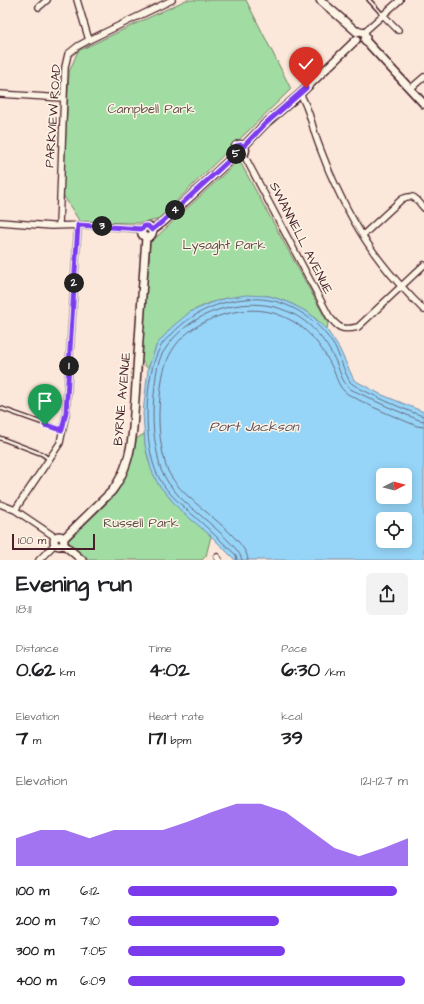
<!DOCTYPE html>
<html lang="en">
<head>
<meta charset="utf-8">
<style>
  body { margin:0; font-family:"Architects Daughter",sans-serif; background:#f2f2f2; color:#202124; height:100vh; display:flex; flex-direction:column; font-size:15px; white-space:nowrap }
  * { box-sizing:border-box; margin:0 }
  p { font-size:13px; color:#757577 }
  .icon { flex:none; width:22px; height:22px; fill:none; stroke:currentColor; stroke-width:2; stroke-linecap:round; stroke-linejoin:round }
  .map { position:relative; height:560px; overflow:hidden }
  .drawer { display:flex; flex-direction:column; background:#fff; flex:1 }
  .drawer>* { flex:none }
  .needle { width:26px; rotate:84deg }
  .fabs { position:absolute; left:376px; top:468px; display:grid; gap:8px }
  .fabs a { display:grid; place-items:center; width:36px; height:36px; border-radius:6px; background:#fff; box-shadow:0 2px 10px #0003; font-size:20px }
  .scale { position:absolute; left:12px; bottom:10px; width:83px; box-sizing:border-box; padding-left:4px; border:2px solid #4a1f2b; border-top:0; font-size:11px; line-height:14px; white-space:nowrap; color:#4a1f2b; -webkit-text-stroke:3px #fcf5e5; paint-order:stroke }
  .pin { position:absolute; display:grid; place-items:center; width:34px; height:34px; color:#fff; margin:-41px -17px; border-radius:50% 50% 50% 0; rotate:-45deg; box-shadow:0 0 4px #0007 }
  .pin .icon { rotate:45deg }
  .km { position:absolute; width:20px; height:20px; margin:-10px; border-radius:50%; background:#222; color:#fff; font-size:11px; line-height:20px; text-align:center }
  .round { display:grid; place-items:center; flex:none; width:42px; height:42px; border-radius:6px; background:#f2f2f2 }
  .head { display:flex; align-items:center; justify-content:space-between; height:68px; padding:0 16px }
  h1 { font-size:22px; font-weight:700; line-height:30px }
  .metrics { display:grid; grid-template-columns:repeat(3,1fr); gap:6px; height:68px; padding:4px 16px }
  .metrics div { display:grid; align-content:center }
  .metrics b { font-size:20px; font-weight:700 }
  .metrics small { font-size:11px; font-weight:400 }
  .metrics p { font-size:11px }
  .chart { height:112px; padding:8px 16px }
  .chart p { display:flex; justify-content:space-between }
  .chart svg { width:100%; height:72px; margin-top:4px; fill:#7c3aed; opacity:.7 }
  ul { padding:0 16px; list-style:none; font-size:13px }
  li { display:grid; grid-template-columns:64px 48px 1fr; align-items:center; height:30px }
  li i { height:10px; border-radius:5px; background:#7c3aed }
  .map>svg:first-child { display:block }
  .green { fill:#a1dca2; stroke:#767e66 }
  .water { fill:#96d5f8; stroke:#788ca6; fill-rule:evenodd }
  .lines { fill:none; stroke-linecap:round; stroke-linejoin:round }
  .shore { stroke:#68687d; stroke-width:1 }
  .lane-casing { stroke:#4a1f2b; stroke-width:5.5 }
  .street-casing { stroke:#4a1f2b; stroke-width:8 }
  .secondary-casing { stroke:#4a1f2b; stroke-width:10 }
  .lane { stroke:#fcf5e5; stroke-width:2.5 }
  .street { stroke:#fcf5e5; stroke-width:5.5 }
  .secondary { stroke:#fcf5e5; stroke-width:7 }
  .route-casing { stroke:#fff; stroke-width:8 }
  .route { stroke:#7c3aed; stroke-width:5 }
  .labels { text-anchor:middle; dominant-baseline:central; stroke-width:3; stroke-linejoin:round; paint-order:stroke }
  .park-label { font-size:13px; fill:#604e49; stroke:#fcf5e5 }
  .street-label { font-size:13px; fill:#4a1f2b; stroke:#fcf5e5 }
  .water-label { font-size:14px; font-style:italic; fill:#5d4c5e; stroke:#fcf5e5 }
</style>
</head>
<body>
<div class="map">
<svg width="424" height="560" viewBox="0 0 424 560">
  <rect width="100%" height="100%" fill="#fbe8da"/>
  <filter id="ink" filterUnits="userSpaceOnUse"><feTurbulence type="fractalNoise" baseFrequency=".025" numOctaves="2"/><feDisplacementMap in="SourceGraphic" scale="8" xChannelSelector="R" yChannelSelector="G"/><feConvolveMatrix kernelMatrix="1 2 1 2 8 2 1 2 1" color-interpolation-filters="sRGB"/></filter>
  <g filter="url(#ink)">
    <path class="green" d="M186,0H246L291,89L157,220L141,223L80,222L63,195L69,72L78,51Z
      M239,160L328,323L327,329L309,313L288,302L269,296L227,298L210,303L190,312L157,344L148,369L141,360L150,243Z
      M144,434C149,489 174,502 211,536L206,556L202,560H88L68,541L113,497L129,467L136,439Z"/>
    <path class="water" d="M246,295L269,296L288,302L309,313L327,330L339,348L354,380L380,394L424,412V560H235L211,536L180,510L158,484L151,469L145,445L143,413L148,369L157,344L172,327L190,312L211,303L227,298ZM383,475H405V497H383ZM383,519H405V541H383Z"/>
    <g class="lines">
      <path class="shore" d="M237,560L236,555C225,545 214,534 203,524C187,509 168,496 158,476C143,446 143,375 161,346C163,342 167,338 171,335C194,309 234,294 269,300C298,305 324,326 337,351C341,361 345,373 350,382C355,388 415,415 424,416
        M242,560C241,547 197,513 186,503C177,495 169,485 163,474C160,469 159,463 158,457C152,431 152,412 155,385C156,373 158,358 166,348C175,334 190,322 205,315C229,304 259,300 284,310C309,319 325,339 336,362C339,369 342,381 348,387C351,390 357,392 361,394C380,404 400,412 419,420L424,421
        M248,560C248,542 202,510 189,497C181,490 173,481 168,471C165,466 165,460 163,454C158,432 158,410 161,388C164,355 178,334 209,320C231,310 259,306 282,316C307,326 322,346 333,369C336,376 338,385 344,391C348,395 354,397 359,400C378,410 398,418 417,426L424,427"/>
      <defs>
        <path id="lane" d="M369,0L382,14
          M0,408L62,430
          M0,438L42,454L49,459"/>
        <path id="street" d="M77,0L89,40
          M39,7L47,0
          M383,15L398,30
          M364,32L400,0
          M410,89L424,77
          M0,94L63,98
          M300,94C309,108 311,122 316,137C320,149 325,160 329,171C343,203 360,235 381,262C394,279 409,295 424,310
          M244,155L329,316C338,328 342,331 358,327L424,265
          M0,222L51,226L85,225L141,229
          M59,225L65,67L68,54L78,46L89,40L172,0
          M363,235L402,199C414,193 416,199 424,208
          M0,504L15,510L55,537
          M15,510L60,443L66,413L78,225
          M217,557L219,560
          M39,560L55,544"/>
        <path id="secondary" d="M320,0L357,32
          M357,32L360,31L364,32L366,37L365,40
          M365,40L424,104
          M234.5 150a5.5 5.5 0 1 1 11 0a5.5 5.5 0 1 1-11 0Z
          M244,146L265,124L300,94L356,40
          M141.5 232a5.5 5.5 0 1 1 11 0a5.5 5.5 0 1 1-11 0Z
          M152,230L162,223L236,154
          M54 541a5 5 0 1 1 10 0a5 5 0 1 1-10 0Z
          M63,539L112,491C126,472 131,452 133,428L146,237
          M63,544L82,560"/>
      </defs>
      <use href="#lane" class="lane-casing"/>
      <use href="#street" class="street-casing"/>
      <use href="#secondary" class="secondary-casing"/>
      <use href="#lane" class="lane"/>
      <use href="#street" class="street"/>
      <use href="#secondary" class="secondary"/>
    </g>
  </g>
  <g class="lines" filter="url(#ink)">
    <defs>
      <path id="route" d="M45,425L62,430L66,412L78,225L142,229L144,226H148L152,230L162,222L236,154L235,151L236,146L241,145L244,146L265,124L306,88"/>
    </defs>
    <use href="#route" class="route-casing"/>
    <use href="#route" class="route"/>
  </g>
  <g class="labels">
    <g class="park-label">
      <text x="151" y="109">Campbell Park</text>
      <text x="224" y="245">Lysaght Park</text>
      <text x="141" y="523">Russell Park</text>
    </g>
    <g class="street-label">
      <text transform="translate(53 116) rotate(-86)">PARKVIEW ROAD</text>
      <text transform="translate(301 238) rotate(63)">SWANNELL AVENUE</text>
      <text transform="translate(122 399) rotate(-85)">BYRNE AVENUE</text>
    </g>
    <g class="water-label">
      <text x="254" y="427">Port Jackson</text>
    </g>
  </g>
</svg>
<div class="fabs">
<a><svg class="needle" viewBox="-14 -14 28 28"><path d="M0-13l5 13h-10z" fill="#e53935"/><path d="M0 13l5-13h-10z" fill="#757577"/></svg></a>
<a><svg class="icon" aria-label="locate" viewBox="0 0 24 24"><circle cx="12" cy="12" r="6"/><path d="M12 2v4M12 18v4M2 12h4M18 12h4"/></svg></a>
</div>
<div class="scale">100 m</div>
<div class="pin" style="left:45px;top:425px;background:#1e9e55"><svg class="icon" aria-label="arrive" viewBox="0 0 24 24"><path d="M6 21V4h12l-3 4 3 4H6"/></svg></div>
<div class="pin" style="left:306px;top:88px;background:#d93025"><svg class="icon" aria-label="check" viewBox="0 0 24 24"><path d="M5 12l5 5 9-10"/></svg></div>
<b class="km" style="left:69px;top:366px">1</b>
<b class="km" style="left:74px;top:283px">2</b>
<b class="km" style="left:102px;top:226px">3</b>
<b class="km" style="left:175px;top:210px">4</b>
<b class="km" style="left:236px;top:154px">5</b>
</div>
<section class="drawer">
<div class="head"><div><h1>Evening run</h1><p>18:11</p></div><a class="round"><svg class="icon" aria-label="share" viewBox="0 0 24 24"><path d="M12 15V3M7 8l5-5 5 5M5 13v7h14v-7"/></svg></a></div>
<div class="metrics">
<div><p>Distance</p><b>0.62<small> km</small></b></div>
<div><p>Time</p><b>4:02</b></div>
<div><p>Pace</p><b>6:30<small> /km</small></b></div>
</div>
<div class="metrics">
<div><p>Elevation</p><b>7<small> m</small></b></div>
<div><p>Heart rate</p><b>171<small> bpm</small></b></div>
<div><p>kcal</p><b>39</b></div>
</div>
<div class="chart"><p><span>Elevation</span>121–127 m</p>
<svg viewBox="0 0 160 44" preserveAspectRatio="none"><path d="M0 44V27L10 22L20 22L30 27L40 22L50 22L60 22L70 17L80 11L90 6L100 6L110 11L120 22L130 33L140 38L150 33L160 27V44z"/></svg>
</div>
<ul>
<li><b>100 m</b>6:12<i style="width:96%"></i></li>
<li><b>200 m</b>7:10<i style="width:54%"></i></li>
<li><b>300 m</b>7:05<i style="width:56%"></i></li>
<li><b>400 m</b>6:09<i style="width:99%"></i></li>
</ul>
</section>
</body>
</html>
